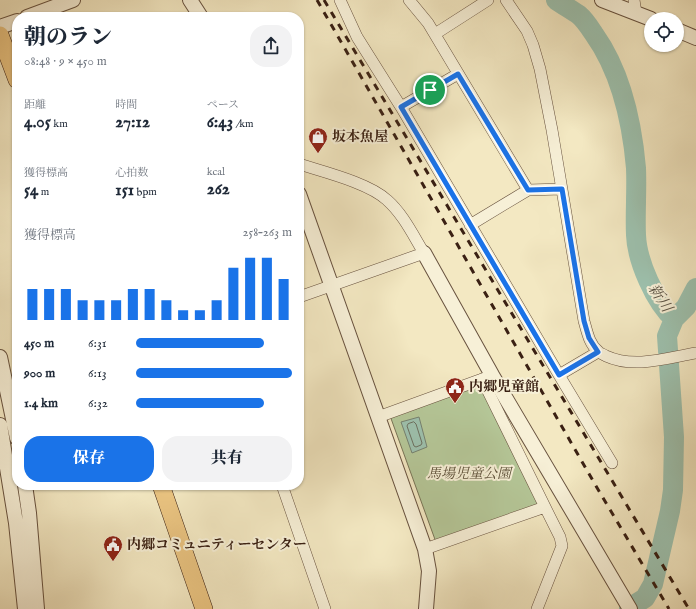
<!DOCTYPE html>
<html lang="ja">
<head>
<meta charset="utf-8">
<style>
  body { margin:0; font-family:"IM FELL English","Noto Serif JP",serif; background:#f2f2f3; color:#1f2937; height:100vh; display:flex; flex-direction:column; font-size:15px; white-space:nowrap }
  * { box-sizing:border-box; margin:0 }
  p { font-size:13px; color:#747a83 }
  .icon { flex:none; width:22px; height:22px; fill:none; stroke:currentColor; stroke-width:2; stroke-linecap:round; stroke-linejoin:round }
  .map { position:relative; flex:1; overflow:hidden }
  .side { position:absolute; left:12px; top:12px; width:292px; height:478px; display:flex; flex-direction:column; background:#fff; border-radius:16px; box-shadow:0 1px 3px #0004 }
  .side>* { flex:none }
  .tools { position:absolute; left:644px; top:12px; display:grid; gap:8px }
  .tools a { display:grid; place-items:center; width:40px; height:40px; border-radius:50%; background:#fff; box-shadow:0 1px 3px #0004; font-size:20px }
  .pin { position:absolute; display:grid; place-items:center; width:34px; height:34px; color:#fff; margin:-17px; border:2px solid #fff; border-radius:50%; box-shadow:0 1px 4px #0007 }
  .round { display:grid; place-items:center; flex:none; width:42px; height:42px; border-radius:16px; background:#f2f2f3 }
  .overview { display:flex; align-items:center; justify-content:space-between; height:68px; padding:0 12px }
  h1 { font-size:22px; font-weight:800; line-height:30px }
  .figures { display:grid; grid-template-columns:repeat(3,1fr); gap:6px; height:68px; padding:4px 12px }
  .figures div { display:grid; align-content:center }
  .figures b { font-size:17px; font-weight:800 }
  .figures small { font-size:11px; font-weight:400 }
  .figures p { font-size:11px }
  .chart { height:112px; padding:8px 12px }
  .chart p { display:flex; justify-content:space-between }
  .chart svg { width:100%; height:72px; margin-top:4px; stroke:#1a73e8; stroke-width:6 }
  .primary-button { display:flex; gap:8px; margin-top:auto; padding:8px 12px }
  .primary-button a { flex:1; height:46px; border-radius:16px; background:#1a73e8; color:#fff; font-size:16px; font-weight:800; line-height:46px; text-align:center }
  .primary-button a+a { background:#f2f2f3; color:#1f2937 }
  ul { padding:0 12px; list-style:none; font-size:13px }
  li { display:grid; grid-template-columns:64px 48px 1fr; align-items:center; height:30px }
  li i { height:10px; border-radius:5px; background:#1a73e8 }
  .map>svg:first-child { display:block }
  .green { fill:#b5c798; stroke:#787456 }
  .water { fill:#9dc1ae; stroke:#758170 }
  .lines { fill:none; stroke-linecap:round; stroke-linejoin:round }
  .shore { stroke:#6c7060; stroke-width:1 }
  .river { stroke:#9dc1ae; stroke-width:20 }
  .minor-casing { stroke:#68523f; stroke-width:12 }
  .tertiary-casing { stroke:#68523f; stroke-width:16 }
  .primary-casing { stroke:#3a2013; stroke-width:18 }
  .minor { stroke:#f7f0d7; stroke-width:11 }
  .tertiary { stroke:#f7f0d7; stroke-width:14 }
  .primary { stroke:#eac481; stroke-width:17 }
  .rail { stroke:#3a2013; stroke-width:3; stroke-dasharray:7 7; stroke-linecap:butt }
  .route-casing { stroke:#fff; stroke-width:8 }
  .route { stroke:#1a73e8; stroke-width:5 }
  .labels { text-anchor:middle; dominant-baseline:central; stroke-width:4; stroke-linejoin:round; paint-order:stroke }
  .poi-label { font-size:14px; font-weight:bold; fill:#3a2013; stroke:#f7f0d7; text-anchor:start }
  .park-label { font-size:14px; font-style:italic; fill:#5f523b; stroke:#f7f0d7 }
  .water-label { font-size:15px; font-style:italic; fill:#585042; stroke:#f7f0d7 }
</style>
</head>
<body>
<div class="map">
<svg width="696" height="609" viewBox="0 0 696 609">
  <rect width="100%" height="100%" fill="#f3e8c2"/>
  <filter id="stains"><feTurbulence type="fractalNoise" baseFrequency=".005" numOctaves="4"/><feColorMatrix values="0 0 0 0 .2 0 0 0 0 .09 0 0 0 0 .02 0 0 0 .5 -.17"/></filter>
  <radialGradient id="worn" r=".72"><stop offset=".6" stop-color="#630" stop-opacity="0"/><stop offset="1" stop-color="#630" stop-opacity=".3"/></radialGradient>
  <path class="green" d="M482,379L545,507L437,545L389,413Z"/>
  <path class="water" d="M419,417L427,447L412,453L401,422Z"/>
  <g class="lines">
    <path class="shore" d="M414,422L416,424L422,443L421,445L416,447L414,446L407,426L408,424Z"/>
    <path class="river" d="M556,0C563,5 572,10 579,15C585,20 590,28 594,34C621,72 632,122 636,168C637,191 635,213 636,235C637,261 655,302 674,319
      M629,609L637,603L645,598L653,584L670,511L673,490L674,437L667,336L674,319L686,307L696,288"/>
    <defs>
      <path id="minor" d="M340,0L357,37L401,107L559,375L598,352
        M409,0L428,23L528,190
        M506,0L527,31L533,45L540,69L552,130L584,321C587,331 589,344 598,351C599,353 603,354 606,356C634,369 667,358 696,353
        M634,0L636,13
        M435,34L488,0
        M401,107L458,74
        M299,164C324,172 369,183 387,200C403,214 413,235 424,253L299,297
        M470,225L528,190L562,189
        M559,375L612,463
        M378,417L488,377
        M282,485L325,609
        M425,549L545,507L482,379
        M537,609L562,546L560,537L545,507"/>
      <path id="tertiary" d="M190,0L201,17
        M602,0L651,19
        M27,17L73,0
        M0,27L17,21
        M677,30L696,38
        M299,194L425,549L429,571L426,609
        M424,253L492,375L630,609
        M0,357L17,438
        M0,425L16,523L25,609
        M25,485L29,513L37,609"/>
      <path id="primary" d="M0,35L17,80
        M161,485L204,609"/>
    </defs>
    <use href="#minor" class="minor-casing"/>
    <use href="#tertiary" class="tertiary-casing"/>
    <use href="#primary" class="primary-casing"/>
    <use href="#minor" class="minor"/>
    <use href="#tertiary" class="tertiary"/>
    <use href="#primary" class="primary"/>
    <path class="rail" d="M317,0L596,486L669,609
      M324,0L689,609"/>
  </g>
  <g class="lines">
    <defs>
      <path id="route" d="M458,74L528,190L562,189L584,321L589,338L598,352L559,375L401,107Z"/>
    </defs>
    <use href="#route" class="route-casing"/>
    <use href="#route" class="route"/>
  </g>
  <defs>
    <symbol id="shop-pin" viewBox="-11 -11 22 30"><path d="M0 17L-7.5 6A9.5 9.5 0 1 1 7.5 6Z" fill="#8f2418" stroke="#f7f0d7"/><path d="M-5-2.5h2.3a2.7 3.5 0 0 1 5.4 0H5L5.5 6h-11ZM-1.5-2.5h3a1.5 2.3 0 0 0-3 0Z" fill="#fff"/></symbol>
    <symbol id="civic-pin" viewBox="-11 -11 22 30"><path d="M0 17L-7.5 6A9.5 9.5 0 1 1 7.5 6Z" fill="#8f2418" stroke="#f7f0d7"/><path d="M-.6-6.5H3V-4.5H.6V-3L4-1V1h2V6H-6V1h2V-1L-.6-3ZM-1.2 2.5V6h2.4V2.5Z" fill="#fff"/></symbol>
  </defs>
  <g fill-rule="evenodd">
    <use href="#shop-pin" x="307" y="126" width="22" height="30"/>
    <use href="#civic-pin" x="444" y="376" width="22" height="30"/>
    <use href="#civic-pin" x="102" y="534" width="22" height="30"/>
  </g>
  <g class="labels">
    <g class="poi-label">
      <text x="332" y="137">坂本魚屋</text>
      <text x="469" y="387">内郷児童館</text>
      <text x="127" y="545">内郷コミュニティーセンター</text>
    </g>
    <g class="park-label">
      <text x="469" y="474">馬場児童公園</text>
    </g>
    <g class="water-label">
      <text transform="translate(660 298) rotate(57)">新川</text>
    </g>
  </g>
  <rect width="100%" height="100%" filter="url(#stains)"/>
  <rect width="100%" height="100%" fill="url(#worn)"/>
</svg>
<div class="tools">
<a><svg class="icon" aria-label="locate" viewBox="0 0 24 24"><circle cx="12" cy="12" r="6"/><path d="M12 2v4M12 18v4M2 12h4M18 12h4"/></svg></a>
</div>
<div class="pin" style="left:430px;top:90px;background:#1e9e55"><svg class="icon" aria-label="arrive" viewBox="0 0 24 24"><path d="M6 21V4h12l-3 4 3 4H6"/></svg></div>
<section class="side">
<div class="overview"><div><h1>朝のラン</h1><p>08:48 · 9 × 450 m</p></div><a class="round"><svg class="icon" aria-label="share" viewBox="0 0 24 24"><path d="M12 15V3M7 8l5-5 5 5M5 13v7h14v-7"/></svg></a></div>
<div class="figures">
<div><p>距離</p><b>4.05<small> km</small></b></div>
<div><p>時間</p><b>27:12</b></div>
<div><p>ペース</p><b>6:43<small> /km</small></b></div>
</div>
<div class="figures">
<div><p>獲得標高</p><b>54<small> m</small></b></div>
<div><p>心拍数</p><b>151<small> bpm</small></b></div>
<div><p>kcal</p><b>262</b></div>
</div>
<div class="chart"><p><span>獲得標高</span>258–263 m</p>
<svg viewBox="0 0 160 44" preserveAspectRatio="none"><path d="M5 44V25M15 44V25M25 44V25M35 44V32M45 44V32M55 44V32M65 44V25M75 44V25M85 44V32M95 44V38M105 44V38M115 44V32M125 44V12M135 44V6M145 44V6M155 44V19"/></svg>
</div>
<ul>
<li><b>450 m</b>6:31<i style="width:82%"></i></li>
<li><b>900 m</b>6:13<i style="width:100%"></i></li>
<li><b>1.4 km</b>6:32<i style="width:82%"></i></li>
</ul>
<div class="primary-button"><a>保存</a><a>共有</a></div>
</section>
</div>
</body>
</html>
